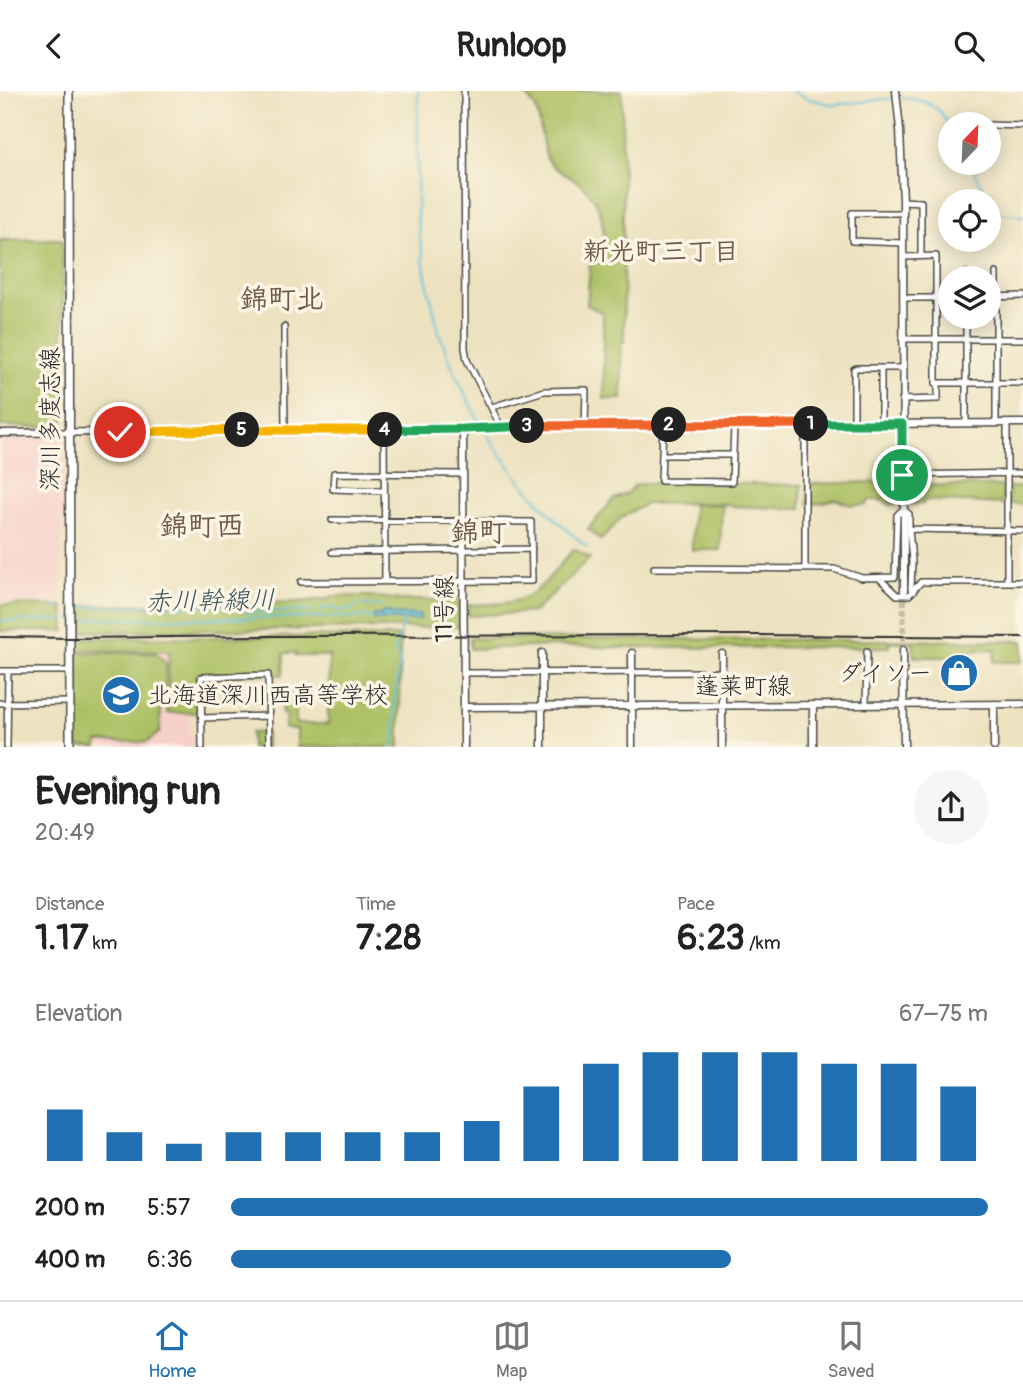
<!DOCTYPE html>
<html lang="en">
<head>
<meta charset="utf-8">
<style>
  body { margin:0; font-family:Pangolin,"Klee One",sans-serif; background:#f6f6f6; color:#222; height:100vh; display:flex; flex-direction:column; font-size:26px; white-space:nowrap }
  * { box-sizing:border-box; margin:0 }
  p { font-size:23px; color:#767676 }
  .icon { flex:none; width:38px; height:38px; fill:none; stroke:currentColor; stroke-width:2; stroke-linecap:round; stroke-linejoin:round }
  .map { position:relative; height:656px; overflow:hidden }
  .drawer { display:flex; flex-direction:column; background:#fff; flex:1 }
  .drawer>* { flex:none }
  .needle { width:46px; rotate:23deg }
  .controls { position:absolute; left:938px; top:21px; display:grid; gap:14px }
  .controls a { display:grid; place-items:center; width:63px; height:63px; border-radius:50%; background:#fff; box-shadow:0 4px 18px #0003; font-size:35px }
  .pin { position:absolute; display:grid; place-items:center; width:60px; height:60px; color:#fff; margin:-30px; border:4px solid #fff; border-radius:50%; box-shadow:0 2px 7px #0007 }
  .km { position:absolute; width:35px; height:35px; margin:-18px; border-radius:50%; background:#222; color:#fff; font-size:19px; line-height:35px; text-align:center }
  .round { display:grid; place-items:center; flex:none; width:74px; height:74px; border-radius:37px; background:#f6f6f6 }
  .overview { display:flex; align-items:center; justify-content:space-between; height:119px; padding:0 35px }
  h1 { font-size:38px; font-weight:800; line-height:52px }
  .stats { display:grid; grid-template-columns:repeat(3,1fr); gap:10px; height:119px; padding:7px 35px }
  .stats div { display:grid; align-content:center }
  .stats b { font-size:35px; font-weight:800 }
  .stats small { font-size:19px; font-weight:400 }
  .stats p { font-size:19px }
  .chart { height:196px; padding:14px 35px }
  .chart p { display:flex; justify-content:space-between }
  .chart svg { width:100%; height:126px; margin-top:7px; stroke:#1f6fb2; stroke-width:6 }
  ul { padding:0 35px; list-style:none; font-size:23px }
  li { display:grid; grid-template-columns:112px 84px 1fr; align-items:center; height:52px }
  li i { height:18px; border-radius:9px; background:#1f6fb2 }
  header { display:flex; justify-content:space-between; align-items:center; height:91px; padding:0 35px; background:#fff; font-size:32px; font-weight:800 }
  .tab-bar { display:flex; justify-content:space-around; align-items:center; height:98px; border-top:2px solid #e0e0e0; background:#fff; font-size:19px; color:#767676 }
  .tab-bar a { display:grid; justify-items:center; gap:4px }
  .tab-bar .selected { color:#1f6fb2 }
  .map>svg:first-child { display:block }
  .built { fill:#f7d1c9 }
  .green { fill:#acc064; stroke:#6c7648; stroke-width:2 }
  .water { fill:#5abed8; stroke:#427482; stroke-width:2 }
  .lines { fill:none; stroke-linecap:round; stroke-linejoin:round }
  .stream { stroke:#5abed8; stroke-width:2 }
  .tertiary-tunnel { stroke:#c6bda2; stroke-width:6; stroke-dasharray:6 3; stroke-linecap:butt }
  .minor-casing { stroke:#484641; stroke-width:8 }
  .tertiary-casing { stroke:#484641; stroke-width:9 }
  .secondary-casing { stroke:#484641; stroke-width:10 }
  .minor { stroke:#fff; stroke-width:5 }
  .tertiary { stroke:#fff; stroke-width:6 }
  .secondary { stroke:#fff; stroke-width:7 }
  .rail { stroke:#2b2b2b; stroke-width:2 }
  .split-1-casing { stroke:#fff; stroke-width:14 }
  .split-2-casing { stroke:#fff; stroke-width:14 }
  .split-3-casing { stroke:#fff; stroke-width:14 }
  .split-4-casing { stroke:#fff; stroke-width:14 }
  .split-5-casing { stroke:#fff; stroke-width:14 }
  .split-6-casing { stroke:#fff; stroke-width:14 }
  .split-1 { stroke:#22a559; stroke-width:9 }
  .split-2 { stroke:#f0652b; stroke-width:9 }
  .split-3 { stroke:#f0652b; stroke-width:9 }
  .split-4 { stroke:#22a559; stroke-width:9 }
  .split-5 { stroke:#f5b400; stroke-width:9 }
  .split-6 { stroke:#f5b400; stroke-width:9 }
  .labels { text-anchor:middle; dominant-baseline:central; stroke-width:7; stroke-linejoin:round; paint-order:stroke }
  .street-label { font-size:24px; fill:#2b2b2b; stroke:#fcf5e5 }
  .poi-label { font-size:24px; fill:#2b2b2b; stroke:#fcf5e5; text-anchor:end }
  .neighbourhood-label { font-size:26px; font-weight:bold; fill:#6f5c4d; stroke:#fcf5e5 }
  .water-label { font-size:26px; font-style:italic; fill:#39575f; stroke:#fcf5e5 }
  .quarter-label { font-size:28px; font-weight:bold; fill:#6f5c4d; stroke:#fcf5e5 }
</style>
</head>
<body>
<header><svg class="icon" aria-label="back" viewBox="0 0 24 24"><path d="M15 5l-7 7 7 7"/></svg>Runloop<svg class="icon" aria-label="search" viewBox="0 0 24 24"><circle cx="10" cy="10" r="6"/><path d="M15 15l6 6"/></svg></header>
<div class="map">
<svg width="1023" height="656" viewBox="0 0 1023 656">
  <rect width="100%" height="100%" fill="#fcf5e5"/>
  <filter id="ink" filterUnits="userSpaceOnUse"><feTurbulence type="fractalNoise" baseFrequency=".0143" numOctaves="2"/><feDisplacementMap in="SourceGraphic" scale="14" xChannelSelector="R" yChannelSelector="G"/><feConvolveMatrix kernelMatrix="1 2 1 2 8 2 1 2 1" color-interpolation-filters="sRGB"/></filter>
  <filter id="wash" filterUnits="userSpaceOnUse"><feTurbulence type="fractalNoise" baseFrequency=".00686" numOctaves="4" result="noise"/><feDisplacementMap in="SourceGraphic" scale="28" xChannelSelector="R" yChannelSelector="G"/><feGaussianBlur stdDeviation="1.57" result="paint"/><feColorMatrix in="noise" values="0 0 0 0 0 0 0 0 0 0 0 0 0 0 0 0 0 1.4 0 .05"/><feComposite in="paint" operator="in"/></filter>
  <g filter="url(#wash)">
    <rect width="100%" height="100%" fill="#ede2c0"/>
    <path class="built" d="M0,346L64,347L61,510L0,511Z
      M74,559L169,560L167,622L190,623V643L199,644V656H75Z"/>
    <path class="green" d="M523,0H622L624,251L621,252L622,308H604L603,222L587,214L590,173L605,158C604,130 601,107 576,90C567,83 556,81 549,71C541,60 542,32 536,18C533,12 527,6 523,0Z
      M62,148L64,329L60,337L1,335L0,149Z
      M660,391L801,394V418L734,415L720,412L646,413L622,426L601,449L588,438L613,409L627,402L635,394Z
      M875,391L898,393L896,402V412L891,414L881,409H869L866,414H851L835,408L824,412L808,413L807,393Z
      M912,394L1002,395L1003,413L924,409L923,413H911Z
      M1009,396H1023V413H1009Z
      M693,413L722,414L720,459H692Z
      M574,458L590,467L534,521L468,525L469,514C490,513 515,514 533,502C549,491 560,472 574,458Z
      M332,505H370L400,509H459V536L76,541L75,515L295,511L329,508Z
      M0,514L63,515L65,540H0Z
      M400,545V656H297V638H285L286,623H282V603H296V633H328L329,565H296L295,562H284L283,584L244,582L198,584L199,622H167L169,560L74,559V547Z
      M470,547L1023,550V571H994L995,558L963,559L961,566H914L913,551H889V556L632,557L559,555L470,558Z
      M77,562H156L166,572L165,602H161L160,641L147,651H98L97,656H78Z
      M266,641V656H251V642Z"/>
    <path class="water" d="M382,521H390V523L420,524V529H374V524H382Z"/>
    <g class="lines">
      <path class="stream" d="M418,0L417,129L426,187L439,241L453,278L479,331
        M793,0L806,7L834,14L895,7
        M901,7C912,6 932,12 940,21C944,25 947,32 950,37
        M970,72L991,114L997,121L1023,125
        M487,344C517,388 545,422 587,456
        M54,516H62
        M79,516L230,514L238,518
        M322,517H331L339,519H349L359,513L380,515
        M244,521L314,520
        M71,528L373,526
        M0,530L65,529
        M394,656L395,604L400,569L395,558L404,527"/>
    </g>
  </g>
  <g filter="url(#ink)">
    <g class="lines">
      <path class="tertiary-tunnel" d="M903,559L904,500"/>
      <defs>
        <path id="minor" d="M464,0L465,257L467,269L501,336
          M959,33H967
          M989,34L1023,35
          M903,110L921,111V165
          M903,122H852V150L903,152
          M996,182V332
          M967,187V182
          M989,206L1023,205
          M903,207H950
          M966,226V332
          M284,236L285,339
          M902,248H1023
          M881,277V333
          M938,292H1023
          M902,309L938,308V292H936V165L903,166
          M492,316L544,300L586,299L585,335
          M854,333V278L857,277H902
          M663,334L661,390L732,391L734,334
          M384,339L385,490
          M662,364H733
          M903,384L1023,382
          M384,400L333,398L334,382L463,383
          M332,461L532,458
          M654,477L834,478L862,487L895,486L897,424L903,418L909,423V438
          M805,478V333
          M879,487L897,504H909L921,491H1023
          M301,491L532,490L531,431L332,429
          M1007,491V332
          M913,501L911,498L912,470L909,438L1023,440
          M0,580H8L7,656
          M8,580H70
          M464,582L722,581
          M0,612L70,611
          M866,614L867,560
          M202,627L268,625
          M202,656L201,586L268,584L269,656"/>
        <path id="tertiary" d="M896,0L900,39L903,110L904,500
          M463,338L464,656
          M0,342L463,338L534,335L1023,332
          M903,559L904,656
          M542,562V656
          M632,562V656
          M722,563V656
          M994,613V656
          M464,616L1023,613
          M813,656V614"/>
        <path id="secondary" d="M69,0L70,656"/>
      </defs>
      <use href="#minor" class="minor-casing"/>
      <use href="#tertiary" class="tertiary-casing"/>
      <use href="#secondary" class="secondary-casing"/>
      <use href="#minor" class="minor"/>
      <use href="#tertiary" class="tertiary"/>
      <use href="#secondary" class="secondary"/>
      <path class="rail" d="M0,546L73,547L275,545L756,544L1023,546"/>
    </g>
  </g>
  <g class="lines" filter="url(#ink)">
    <defs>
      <path id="split-1" d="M811,333H902V384"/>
      <path id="split-2" d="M669,334L811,333"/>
      <path id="split-3" d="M527,335L669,334"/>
      <path id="split-4" d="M385,339L463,338L527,335"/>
      <path id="split-5" d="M242,339H385"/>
      <path id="split-6" d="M120,341L242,339"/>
    </defs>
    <use href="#split-1" class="split-1-casing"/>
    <use href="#split-2" class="split-2-casing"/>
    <use href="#split-3" class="split-3-casing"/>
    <use href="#split-4" class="split-4-casing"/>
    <use href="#split-5" class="split-5-casing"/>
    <use href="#split-6" class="split-6-casing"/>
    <use href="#split-1" class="split-1"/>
    <use href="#split-2" class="split-2"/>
    <use href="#split-3" class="split-3"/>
    <use href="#split-4" class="split-4"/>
    <use href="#split-5" class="split-5"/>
    <use href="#split-6" class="split-6"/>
  </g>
  <defs>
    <symbol id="shop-disc" viewBox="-11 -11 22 22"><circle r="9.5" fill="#1f6fb2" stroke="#fcf5e5"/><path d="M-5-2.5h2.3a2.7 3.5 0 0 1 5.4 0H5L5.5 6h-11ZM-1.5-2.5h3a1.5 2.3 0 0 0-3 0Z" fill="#fff"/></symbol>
    <symbol id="school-disc" viewBox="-11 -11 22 22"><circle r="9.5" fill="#1f6fb2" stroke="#fcf5e5"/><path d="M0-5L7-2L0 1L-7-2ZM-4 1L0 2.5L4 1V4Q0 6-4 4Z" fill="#fff"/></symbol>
  </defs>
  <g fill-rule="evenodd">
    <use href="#shop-disc" x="937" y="560" width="44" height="44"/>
    <use href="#school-disc" x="99" y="582" width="44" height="44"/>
  </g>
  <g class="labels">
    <g class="street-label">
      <text transform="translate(50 328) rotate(-90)">深川多度志線</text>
      <text transform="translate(444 518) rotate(-90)">11号線</text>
      <text x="743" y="595">蓬莱町線</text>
    </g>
    <g class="poi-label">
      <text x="932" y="582">ダイソー</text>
      <text x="148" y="604" text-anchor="start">北海道深川西高等学校</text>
    </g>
    <g class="neighbourhood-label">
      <text x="661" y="161">新光町三丁目</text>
    </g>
    <g class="water-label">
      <text transform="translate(210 510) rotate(-1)">赤川幹線川</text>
    </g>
    <g class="quarter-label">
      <text x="282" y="208">錦町北</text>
      <text x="202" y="435">錦町西</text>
      <text x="479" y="441">錦町</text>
    </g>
  </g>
</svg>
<div class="controls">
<a><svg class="needle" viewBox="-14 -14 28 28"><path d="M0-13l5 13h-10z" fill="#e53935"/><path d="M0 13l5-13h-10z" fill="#767676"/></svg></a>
<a><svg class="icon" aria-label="locate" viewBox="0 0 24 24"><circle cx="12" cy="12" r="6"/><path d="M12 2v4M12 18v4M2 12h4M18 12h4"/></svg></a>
<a><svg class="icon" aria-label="layers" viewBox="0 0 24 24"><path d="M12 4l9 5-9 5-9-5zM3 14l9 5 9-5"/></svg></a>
</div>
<div class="pin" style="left:902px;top:384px;background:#1e9e55"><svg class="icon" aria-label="arrive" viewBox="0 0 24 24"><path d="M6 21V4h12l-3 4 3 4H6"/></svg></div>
<div class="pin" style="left:120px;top:341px;background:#d93025"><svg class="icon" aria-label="check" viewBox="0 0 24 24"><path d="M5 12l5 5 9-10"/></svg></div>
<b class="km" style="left:811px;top:333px">1</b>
<b class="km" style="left:669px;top:334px">2</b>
<b class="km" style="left:527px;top:335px">3</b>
<b class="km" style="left:385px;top:339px">4</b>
<b class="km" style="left:242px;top:339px">5</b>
</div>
<section class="drawer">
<div class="overview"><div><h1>Evening run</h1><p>20:49</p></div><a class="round"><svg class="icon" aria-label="share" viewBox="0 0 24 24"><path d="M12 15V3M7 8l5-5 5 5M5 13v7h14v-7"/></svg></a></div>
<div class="stats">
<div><p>Distance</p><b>1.17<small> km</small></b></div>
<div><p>Time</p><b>7:28</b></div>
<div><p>Pace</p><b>6:23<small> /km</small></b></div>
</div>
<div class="chart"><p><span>Elevation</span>67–75 m</p>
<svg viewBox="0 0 160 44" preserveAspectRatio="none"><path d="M5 44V26M15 44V34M25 44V38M35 44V34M45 44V34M55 44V34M65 44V34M75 44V30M85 44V18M95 44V10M105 44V6M115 44V6M125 44V6M135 44V10M145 44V10M155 44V18"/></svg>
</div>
<ul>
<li><b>200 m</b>5:57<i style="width:100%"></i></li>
<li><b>400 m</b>6:36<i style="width:66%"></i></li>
</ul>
</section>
<nav class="tab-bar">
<a class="selected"><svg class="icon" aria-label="home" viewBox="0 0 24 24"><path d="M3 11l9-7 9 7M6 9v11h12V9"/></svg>Home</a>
<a><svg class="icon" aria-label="map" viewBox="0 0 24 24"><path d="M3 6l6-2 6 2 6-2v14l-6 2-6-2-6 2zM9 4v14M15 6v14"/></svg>Map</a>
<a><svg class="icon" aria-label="saved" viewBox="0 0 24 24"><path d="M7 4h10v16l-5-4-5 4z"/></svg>Saved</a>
</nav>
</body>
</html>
